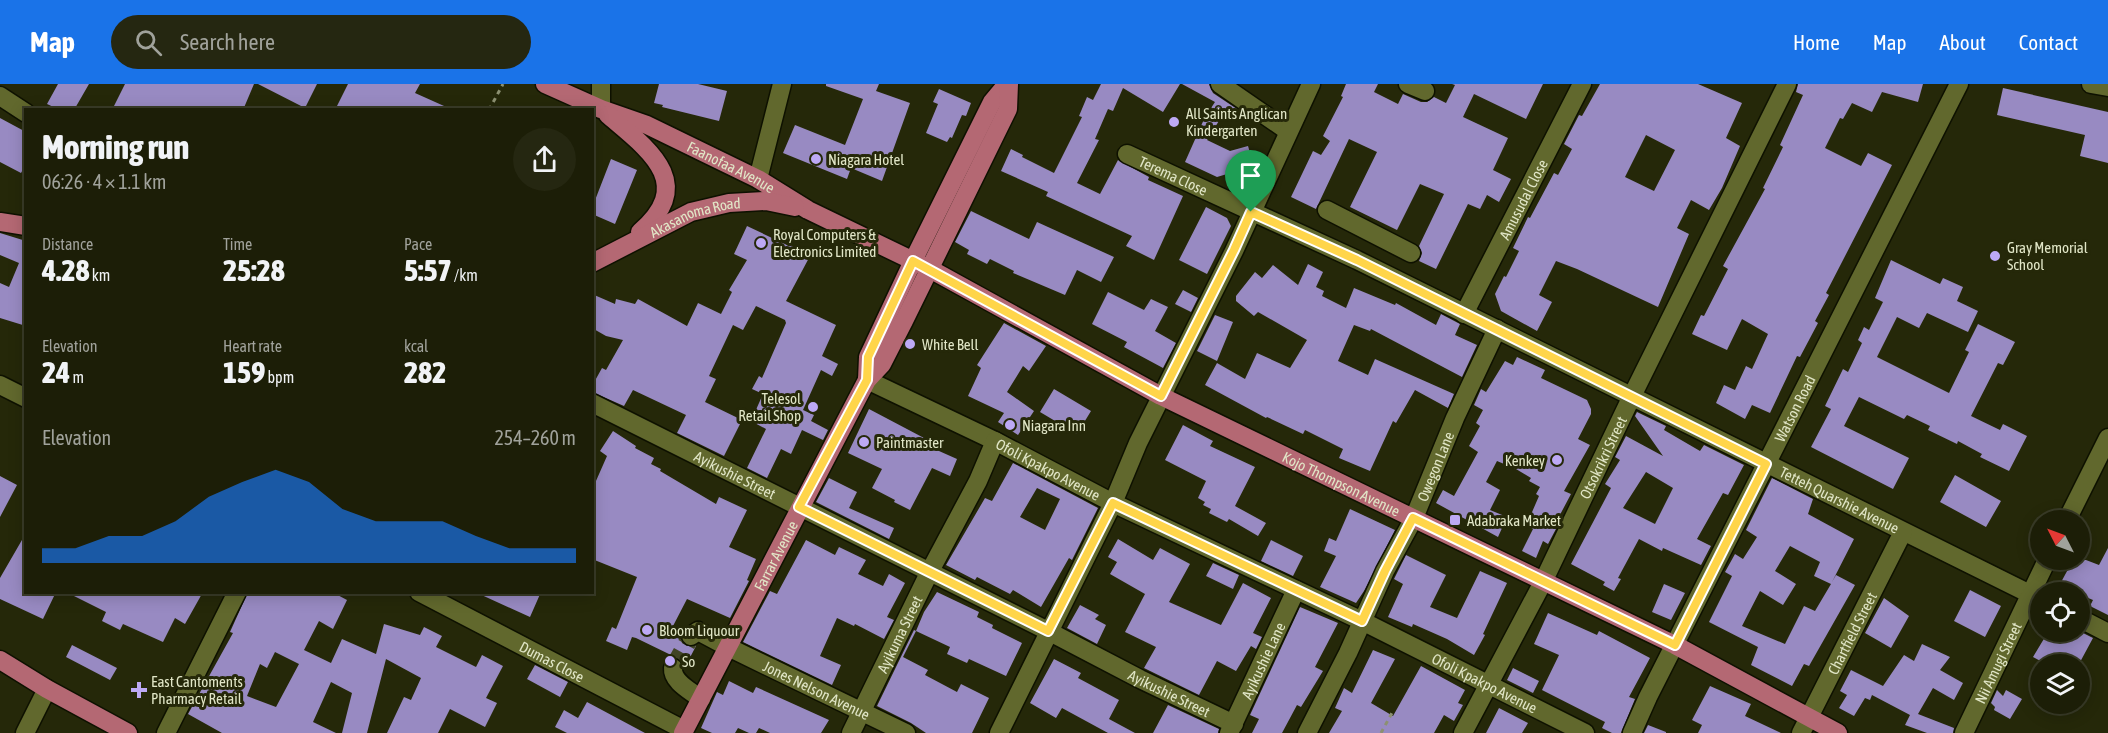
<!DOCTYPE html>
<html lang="en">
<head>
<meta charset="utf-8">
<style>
  body { margin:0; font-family:"Asap Condensed",sans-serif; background:#252711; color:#f1f3f6; height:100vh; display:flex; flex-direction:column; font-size:22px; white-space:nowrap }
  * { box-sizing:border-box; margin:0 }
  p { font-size:20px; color:#a0a29b }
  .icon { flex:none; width:33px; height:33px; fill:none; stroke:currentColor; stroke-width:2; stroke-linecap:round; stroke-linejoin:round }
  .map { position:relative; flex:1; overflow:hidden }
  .sheet { position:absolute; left:24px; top:24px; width:570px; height:486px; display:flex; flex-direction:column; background:#1c1e07; border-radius:0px; box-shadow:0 3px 15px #0003,0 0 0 2px #3a3c28 }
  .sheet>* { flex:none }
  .needle { width:39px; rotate:312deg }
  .buttons { position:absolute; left:2030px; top:426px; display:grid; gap:12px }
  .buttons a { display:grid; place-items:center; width:60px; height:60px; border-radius:50%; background:#1c1e07; box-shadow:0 3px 15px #0003,0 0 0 2px #3a3c28; font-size:30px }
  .pin { position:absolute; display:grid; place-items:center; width:51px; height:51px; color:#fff; margin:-62px -26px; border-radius:50% 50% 50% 0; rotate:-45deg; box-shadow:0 0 6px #0007 }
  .pin .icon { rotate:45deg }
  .round { display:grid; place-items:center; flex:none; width:63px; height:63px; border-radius:32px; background:#252711 }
  .headline { display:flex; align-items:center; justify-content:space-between; height:102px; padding:0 18px }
  h1 { font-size:33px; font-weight:800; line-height:45px }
  .stats { display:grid; grid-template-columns:repeat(3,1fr); gap:9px; height:102px; padding:6px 18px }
  .stats div { display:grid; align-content:center }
  .stats b { font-size:30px; font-weight:800 }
  .stats small { font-size:16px; font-weight:400 }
  .stats p { font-size:16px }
  .chart { height:168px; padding:12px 18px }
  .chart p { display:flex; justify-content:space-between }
  .chart svg { width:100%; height:108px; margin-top:6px; fill:#1a73e8; opacity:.7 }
  header { display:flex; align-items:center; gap:36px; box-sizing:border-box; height:84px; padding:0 30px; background:#1a73e8; color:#fff }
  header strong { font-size:28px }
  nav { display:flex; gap:33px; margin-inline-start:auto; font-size:21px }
  .search { width:420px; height:54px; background:#252711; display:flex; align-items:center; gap:15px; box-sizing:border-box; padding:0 21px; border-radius:33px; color:#a0a29b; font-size:22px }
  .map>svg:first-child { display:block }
  .building { fill:#988ac2; fill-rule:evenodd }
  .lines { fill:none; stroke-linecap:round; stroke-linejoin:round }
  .minor-tunnel { stroke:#414426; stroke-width:18; stroke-dasharray:18 9; stroke-linecap:butt }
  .minor-casing { stroke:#0e1100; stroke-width:21 }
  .major-casing { stroke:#0e1100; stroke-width:21 }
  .path { stroke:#8c9071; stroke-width:3; stroke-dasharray:4.5 4.5; stroke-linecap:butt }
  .minor { stroke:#61682d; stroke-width:18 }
  .major { stroke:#b46873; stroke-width:18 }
  .route-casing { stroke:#fff; stroke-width:12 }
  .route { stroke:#ffd54a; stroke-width:8 }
  .poi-dot { fill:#bda9f5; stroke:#252809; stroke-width:2 }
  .labels { text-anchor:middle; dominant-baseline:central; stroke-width:6; stroke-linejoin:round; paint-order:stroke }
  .poi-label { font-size:15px; fill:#e1e6c7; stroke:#252809; text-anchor:start }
  .street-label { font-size:15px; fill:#e1e6c7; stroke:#252809 }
</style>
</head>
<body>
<header>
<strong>Map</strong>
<div class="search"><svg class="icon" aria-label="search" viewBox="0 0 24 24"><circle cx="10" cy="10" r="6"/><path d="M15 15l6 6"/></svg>Search here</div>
<nav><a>Home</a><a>Map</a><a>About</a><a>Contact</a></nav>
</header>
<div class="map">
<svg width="2108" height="649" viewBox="0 0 2108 649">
  <rect width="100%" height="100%" fill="#252809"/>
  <path class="building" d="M58,0H89L74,26H60L47,20Z
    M125,0H254L243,26H112Z
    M258,0H317L305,24Z
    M348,0H420L415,9L453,26H335Z
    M659,0H698L727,7L719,37L662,23L663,21L654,19Z
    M826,0H879L876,7L910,19L882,97L851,84L847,95L783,69L795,41L845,61L863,15L826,2Z
    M1101,0H1180L1163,28L1123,4L1113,27L1108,25L1095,55L1099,56L1077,99L1100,110L1118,76L1149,93L1148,96L1183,112L1154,176L1126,162L1132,152L1046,112L1048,108L1001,87L1011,65L1023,71L1022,73L1054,89L1082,33L1079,32L1087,13L1093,16Z
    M1182,0H1209L1213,9L1237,25L1232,34L1222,32L1207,56L1230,67L1248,62L1254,82L1217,93L1185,78L1205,33L1215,18Z
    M1346,0H1378L1374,8L1398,20L1403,10L1421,18H1427L1434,13L1446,19L1455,1L1452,0H1543L1526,35L1474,10L1463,33L1508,54L1493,86L1511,95L1499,118L1487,111L1480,125L1468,120L1436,185L1419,177L1422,169L1419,162L1444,110L1420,100L1397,146L1350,123L1377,68L1349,55L1316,125L1291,113L1313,67L1321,71L1330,57L1323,52L1343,13L1341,12Z
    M1600,0H1698L1742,19L1726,54L1740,62L1722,104L1709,126L1691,116L1677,144L1689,150L1658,223L1577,185L1556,177L1539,211L1552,218L1537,247L1501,227L1495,210L1504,192L1506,193L1519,167L1513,164L1528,133L1530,134L1554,89L1558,91L1572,65L1564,60L1579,31L1582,32ZM1646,51L1675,66L1654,107L1625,93Z
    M1798,0H1923L1918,18L1882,8L1872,28L1852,19L1843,35L1840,34L1825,64L1861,82L1868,69L1892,81L1826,209L1829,211L1815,237L1818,239L1800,273L1797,272L1770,329L1752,321L1745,335L1716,319L1724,301L1735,306L1746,282L1752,285L1768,250L1742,235L1727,266L1692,250L1701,231L1704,232L1728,185L1723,182L1765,105L1763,104L1783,63L1780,61L1803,11L1796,8Z
    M2003,4L2108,28V79L2080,72L2085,51L1997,31Z
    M939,5L971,19L966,32L962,31L952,54L950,53L947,58L926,49L938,20L933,18Z
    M0,34L26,48V80L21,89L0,78Z
    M611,75L637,86L615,140L592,130V124Z
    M1206,123L1227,134L1231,142L1207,190L1179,176Z
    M971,127L1029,155L1037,138L1114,173L1101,198L1077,186L1065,211L1013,189L1014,187L990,175L987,180L967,170L969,166L955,158Z
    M747,142L789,162L790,161L810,172L786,217L836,241L822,272L838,280L832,292L821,286L803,326L814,331L811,337L828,346L823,356L802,346L791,370L781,365L767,394L747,384L766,345L751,337L763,310L752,305L759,292L762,294L786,239L785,236L756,222L743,246L733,241L709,292L716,295L705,318L742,336L724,372L677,349L686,331L633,306L624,322L592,308V302L602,284L606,286L623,256L606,252L592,244V210L615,220L616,215L635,220L638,215L687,242L698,219L721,230L732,208L729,206L747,176L734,170Z
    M0,149L26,157V242L0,234V199L9,203L19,179L0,171Z
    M1891,176L1940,200L1943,194L1963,203L1957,217L1978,227L1968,248L1927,229L1919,244L1897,233L1877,273L1949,309L1969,268L1965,266L1978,240L2015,258L2003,281L1998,279L1971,332L2000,346L2003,340L2027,352L2009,387L1980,373L1982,370L1958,357L1957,360L1928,346L1930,342L1907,331L1904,335L1859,313L1844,342L1909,374L1893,405L1811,363L1831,325L1825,322L1843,285L1848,288L1862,259L1858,256L1864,243L1869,246L1883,218L1875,214Z
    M1308,180L1323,188L1316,203L1324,207L1322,212L1346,224L1354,204L1395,221L1396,219L1436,241L1441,230L1460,240L1455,251L1477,261L1462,293L1371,245L1370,247L1354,241L1338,277L1368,291L1375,275L1454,310L1448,324L1415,306L1396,339L1393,337L1370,387L1339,374L1343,365L1305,346L1303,350L1267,333L1266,334L1205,301L1217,279L1245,295L1257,269L1290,284L1307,256L1258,228L1254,232L1236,217V212L1255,188L1262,194L1273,181L1298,201Z
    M1183,206L1198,214L1191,228L1175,220Z
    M1108,208L1144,226L1151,215L1168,223L1155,247L1176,259L1163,284L1124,263L1127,258L1092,240Z
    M1215,231L1233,238L1217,277L1197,267Z
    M1004,239L1046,262L1029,287L1023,282L1007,308L1034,327L1018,351L998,338L1004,329L968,312L981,284L977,281Z
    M1517,273L1545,286L1541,294L1587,316L1591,325V330L1578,355L1590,361L1564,407L1571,410L1553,444L1556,445L1548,460L1543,457L1536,474L1522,467L1533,445L1526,442L1539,412L1536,410L1540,403L1529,397L1531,394L1516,385L1497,377L1486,398L1500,406L1490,426L1507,433L1498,453L1436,419L1443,406L1454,412L1478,368L1469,362L1480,342L1476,339L1483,326L1474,321L1481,305L1486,308L1505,277L1513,281Z
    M1054,305L1091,327L1077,350L1040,328Z
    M869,325L924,354L921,359L957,375L950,392L932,384L910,426L894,418L895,416L872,404L882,385L848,369Z
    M1637,328L1666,342L1664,346L1700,367L1704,361L1744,381L1728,411L1723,409L1697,455L1711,462L1701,481L1663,464L1662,467L1639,455L1618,494L1621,495L1614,507L1603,501L1605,498L1571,480L1611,404L1605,400L1620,376L1615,373L1626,352L1663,372L1635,332ZM1646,388L1673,404L1655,440L1623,424Z
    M1183,341L1213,357L1210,362L1255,383L1235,422L1266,439L1258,452L1229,435L1227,438L1209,429L1211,425L1203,421L1205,418L1198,414L1206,397L1165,376Z
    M613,347L636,362L635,364L654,374L651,380L661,385L660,387L716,420L719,413L747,426L729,463L756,475L747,496L749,497L730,534L687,515L673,542L681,547L680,552L682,559L687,562H696L684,585L682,578L678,574H669L671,571L636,554L632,553L627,566L606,557L612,543L616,545L637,493L592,475V406L607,372L600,367Z
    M1013,379L1098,424L1072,476L1069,474L1041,523L1013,506L1010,510L977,493L975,496L946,481L985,414L992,417ZM1037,404L1060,415L1045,446L1020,433Z
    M1955,391L2001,417L1986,443L1940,418Z
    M0,392L17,401L0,433Z
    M829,394L857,408L849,424L894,444L889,455L816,418Z
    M1772,394L1813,415L1808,430L1854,455L1832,498L1836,491L1855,501L1809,582L1804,580L1792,602L1751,581L1758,563L1709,538L1732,492L1725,488L1735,470L1743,475L1757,453L1746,446ZM1790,462L1820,478L1814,492L1831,500L1815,527L1804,522L1785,560L1742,542L1760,507L1783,521L1796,500L1775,487Z
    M1350,425L1395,446L1364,507L1356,519L1320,503L1336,472L1324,467L1329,454L1336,457Z
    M26,449V508H56L43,535L0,515V494Z
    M1118,455L1153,476L1160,464L1190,480L1169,518L1221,541L1243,499L1271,514L1253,549L1262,553L1256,565L1251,562L1236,587L1217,577L1199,611L1144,584L1156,563L1125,548L1145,510L1110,490L1117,478L1108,473Z
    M806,456L835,471L839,463L866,476L858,490L883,502L889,490L905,499L887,533L894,536L884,555L855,540L854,542L837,534L820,572L841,581L832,601L743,558L770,507L777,510Z
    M1271,456L1303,472L1293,492L1261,477Z
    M2108,464V531L2090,522L2093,516L2059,502L2073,476H2086L2099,481Z
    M1406,471L1446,491L1430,523L1457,534L1480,487L1507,499L1483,550L1485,551L1474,571L1447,555L1413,540L1412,543L1388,533L1403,500L1394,495Z
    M1213,479L1239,491L1233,505L1206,492Z
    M1664,500L1685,509L1671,536L1652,528Z
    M1970,506L2001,522L1985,553L1954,537Z
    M66,508H203L185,540L175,534L163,558L123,540L120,546L102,537L106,528Z
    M248,508H332L347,516L333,545L319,537L304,566L331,579L342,555L376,570L384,540L420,551L424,543L442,552L436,563L476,583L482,571L503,582L486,614L497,619L485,643L450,625L438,649H387L404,613L411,616L421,594L386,575L367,649H342L352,609L331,598L313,638L336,649H222L188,630L233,549L230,548ZM275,568L299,580L276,623L247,612L260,580L267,584Z
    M475,508H541L530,533Z
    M937,508L979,528L977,533L993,541L992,544L1022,559L1006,592L969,575L967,579L947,570L950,563L916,547L924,528Z
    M1884,514L1909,532L1891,564L1865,549Z
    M1080,521L1099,531L1095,535L1106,541L1097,560L1067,544Z
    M1300,523L1338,539L1315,583L1323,587L1301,623L1297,621L1282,649H1252L1259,635L1250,631Z
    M1548,529L1597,551L1599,547L1650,574L1629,613L1635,615L1621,649H1612L1602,644L1605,638L1542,606L1559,571L1534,560Z
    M914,546L916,547L903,573L928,586L925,591L957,608L961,600L989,614L972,649H926L911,639L877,622Z
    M2048,548H2081L2093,554L2079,580H2046L2033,573Z
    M1922,560L1950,573L1940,586L1963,599L1954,616L1933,604L1918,630L1954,644L1953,649H1927L1905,641L1910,631L1872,611L1870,616L1865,614L1854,632L1839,624L1847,611L1840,607L1851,586L1883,602L1904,571L1914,577Z
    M72,561L117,584L110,596L66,573Z
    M1373,566L1395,575L1371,619L1393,632L1421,582L1465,606L1458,619L1463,621L1454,637L1444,631L1434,649H1329L1342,627L1335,624L1344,604L1352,609Z
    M1054,575L1081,589L1078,594L1119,616L1109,635L1135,649H1108L1062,624L1056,634L1030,619Z
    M535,581L568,598L560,613L527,595Z
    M1513,584L1539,597L1533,609L1507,596Z
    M729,597L753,609L756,603L829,636L821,649H770L759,644L756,649H749L738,644L735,649H712L701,644L717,608L723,611Z
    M1710,602L1751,620L1745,632L1781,649H1698L1702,641L1692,636Z
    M1997,606L2003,612L2006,606L2022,615L2010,635L1994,626L1995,623L1991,619Z
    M587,618L645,649H567L555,643L564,626L578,634Z
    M1168,621L1219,645L1218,649H1153Z
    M1499,624L1528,639L1522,649H1486Z
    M1648,641L1666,648V649H1644Z"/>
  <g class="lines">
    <path class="minor-tunnel" d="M673,584L691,552"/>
    <defs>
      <g id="minor">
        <path d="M1220,0L1288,47"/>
        <path d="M1408,0L1425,7"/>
        <path d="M2091,0L2108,3"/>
        <path d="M0,12L26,29"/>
        <path d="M601,25V0"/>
        <path id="s1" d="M1127,70L1357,176L2040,515"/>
        <path d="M758,95L782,0"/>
        <path d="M1327,126L1411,169"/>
        <path id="s2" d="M1464,230L1582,0"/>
        <path id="s3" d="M867,296L995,357L1113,419L1362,537L1585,649"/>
        <path d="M0,301L26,314"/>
        <path id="s4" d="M592,319L1048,547L1140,595L1234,640"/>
        <path d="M2067,436L2108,354"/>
        <path id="s5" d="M419,508L684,646"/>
        <path d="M2079,534L2108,549"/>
        <path id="s6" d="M691,552L698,547L728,563L906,649"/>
        <path d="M673,584C672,598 691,607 701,615"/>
        <path d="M25,649L47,605"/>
        <path d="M166,649L237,508"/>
        <path id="s7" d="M851,649L930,487L978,397L995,357"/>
        <path d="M999,649L1113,419L1138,359L1234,167L1311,0"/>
        <path id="s8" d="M1229,649L1296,506"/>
        <path id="s9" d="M1307,649L1348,569L1385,487L1414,434L1455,334L1497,245"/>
        <path id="s10" d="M1463,649L1543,498L1632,312L1787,0"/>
        <path id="s11" d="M1632,649L1648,613L1959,0"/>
        <path id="s12" d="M1801,649L1903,448"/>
        <path id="s13" d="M1964,649L2047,476"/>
      </g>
      <g id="major">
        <path id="s14" d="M545,0L601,25L647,41L758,95L808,126L930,185L1161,312L1675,561L1838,649"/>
        <path d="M608,31C648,65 697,99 640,148"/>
        <path d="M0,138L26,142"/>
        <path id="s15" d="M592,179L691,128L729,119L766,117L795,123"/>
        <path d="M867,296L868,273L913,177L992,18L1007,0"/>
        <path d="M0,576L47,605L128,649"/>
        <path id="s16" d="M683,649L867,296L882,280L904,237L1008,25L1009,0"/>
      </g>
    </defs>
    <use href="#minor" class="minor-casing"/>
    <use href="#major" class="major-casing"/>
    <path class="path" d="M489,26L503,0
      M1381,649L1393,627"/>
    <use href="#minor" class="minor"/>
    <use href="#major" class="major"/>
  </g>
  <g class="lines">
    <defs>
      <path id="route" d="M1251,128L1357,176L1766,380L1675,561L1413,434L1385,487L1362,537L1113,419L1048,547L799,423L867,296L868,273L913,177L1161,312L1234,166Z"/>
    </defs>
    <use href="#route" class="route-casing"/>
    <use href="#route" class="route"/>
  </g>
  <g class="poi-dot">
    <circle cx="1174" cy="38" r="6"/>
    <circle cx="816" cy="75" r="6"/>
    <circle cx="761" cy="159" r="6"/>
    <circle cx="1995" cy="172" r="6"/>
    <circle cx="910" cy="260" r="6"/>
    <circle cx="813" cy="323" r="6"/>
    <circle cx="1010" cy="341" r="6"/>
    <circle cx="864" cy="358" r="6"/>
    <circle cx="1557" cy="376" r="6"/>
    <rect x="1449" y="430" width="12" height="12" rx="3"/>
    <circle cx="647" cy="546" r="6"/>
    <circle cx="670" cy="577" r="6"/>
    <path d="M136 597h6v6h6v6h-6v6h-6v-6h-6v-6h6z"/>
  </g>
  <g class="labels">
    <g class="poi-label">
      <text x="1186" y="29">All Saints Anglican<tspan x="1186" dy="17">Kindergarten</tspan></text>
      <text x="828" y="75">Niagara Hotel</text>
      <text x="773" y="150">Royal Computers &amp;<tspan x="773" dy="17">Electronics Limited</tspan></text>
      <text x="2007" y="163">Gray Memorial<tspan x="2007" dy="17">School</tspan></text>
      <text x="922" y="260">White Bell</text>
      <text x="801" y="314" text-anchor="end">Telesol<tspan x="801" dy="17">Retail Shop</tspan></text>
      <text x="1022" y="341">Niagara Inn</text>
      <text x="876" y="358">Paintmaster</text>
      <text x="1545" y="376" text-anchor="end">Kenkey</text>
      <text x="1467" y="436">Adabraka Market</text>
      <text x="659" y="546">Bloom Liquour</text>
      <text x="682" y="577">So</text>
      <text x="151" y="597">East Cantoments<tspan x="151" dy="17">Pharmacy Retail</tspan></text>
    </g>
    <g class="street-label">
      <text stroke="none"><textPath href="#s14" startOffset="204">Faanofaa Avenue</textPath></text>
      <text stroke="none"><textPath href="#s1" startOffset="51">Terema Close</textPath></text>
      <text stroke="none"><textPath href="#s2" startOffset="129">Amusudal Close</textPath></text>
      <text stroke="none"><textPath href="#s15" startOffset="114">Akasanoma Road</textPath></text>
      <text stroke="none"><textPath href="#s11" startOffset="363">Watson Road</textPath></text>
      <text stroke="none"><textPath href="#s10" startOffset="309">Otsokrikri Street</textPath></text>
      <text stroke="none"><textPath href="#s9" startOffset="296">Owegon Lane</textPath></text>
      <text stroke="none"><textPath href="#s3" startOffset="202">Ofoli Kpakpo Avenue</textPath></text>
      <text stroke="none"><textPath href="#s4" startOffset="160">Ayikushie Street</textPath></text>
      <text stroke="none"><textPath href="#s14" startOffset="892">Kojo Thompson Avenue</textPath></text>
      <text stroke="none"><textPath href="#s1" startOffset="792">Tetteh Quarshie Avenue</textPath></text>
      <text stroke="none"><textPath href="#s16" startOffset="200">Farrar Avenue</textPath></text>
      <text stroke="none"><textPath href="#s12" startOffset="112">Chartfield Street</textPath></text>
      <text stroke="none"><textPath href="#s7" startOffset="110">Ayikuma Street</textPath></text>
      <text stroke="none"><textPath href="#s5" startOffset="150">Dumas Close</textPath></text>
      <text stroke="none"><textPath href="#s8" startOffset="80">Ayikushie Lane</textPath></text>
      <text stroke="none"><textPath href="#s13" startOffset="78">Nii Amugi Street</textPath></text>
      <text stroke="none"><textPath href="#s3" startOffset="688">Ofoli Kpakpo Avenue</textPath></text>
      <text stroke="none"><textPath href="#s6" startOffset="141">Jones Nelson Avenue</textPath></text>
      <text stroke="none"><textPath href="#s4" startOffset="646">Ayikushie Street</textPath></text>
    </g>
  </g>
</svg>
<div class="buttons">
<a><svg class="needle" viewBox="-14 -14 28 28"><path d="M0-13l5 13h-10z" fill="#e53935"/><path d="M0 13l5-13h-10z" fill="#a0a29b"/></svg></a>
<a><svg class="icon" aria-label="locate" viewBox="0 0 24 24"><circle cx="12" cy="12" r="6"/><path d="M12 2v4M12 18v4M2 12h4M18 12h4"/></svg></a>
<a><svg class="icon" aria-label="layers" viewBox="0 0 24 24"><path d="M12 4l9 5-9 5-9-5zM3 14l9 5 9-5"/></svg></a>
</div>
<div class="pin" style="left:1251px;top:128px;background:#1e9e55"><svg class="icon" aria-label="arrive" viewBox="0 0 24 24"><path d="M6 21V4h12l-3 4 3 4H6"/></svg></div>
<section class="sheet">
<div class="headline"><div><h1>Morning run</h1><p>06:26 · 4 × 1.1 km</p></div><a class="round"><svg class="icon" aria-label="share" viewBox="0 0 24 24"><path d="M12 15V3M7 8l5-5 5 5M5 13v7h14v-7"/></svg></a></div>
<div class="stats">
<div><p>Distance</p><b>4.28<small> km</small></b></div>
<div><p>Time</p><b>25:28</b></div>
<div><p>Pace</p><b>5:57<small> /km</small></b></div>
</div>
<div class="stats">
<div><p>Elevation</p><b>24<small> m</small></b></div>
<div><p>Heart rate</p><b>159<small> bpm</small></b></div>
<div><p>kcal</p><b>282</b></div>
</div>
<div class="chart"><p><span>Elevation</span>254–260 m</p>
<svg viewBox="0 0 160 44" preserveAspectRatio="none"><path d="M0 44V38L10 38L20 33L30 33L40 27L50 17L60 11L70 6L80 11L90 22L100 27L110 27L120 27L130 33L140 38L150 38L160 38V44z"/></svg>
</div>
</section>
</div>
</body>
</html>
